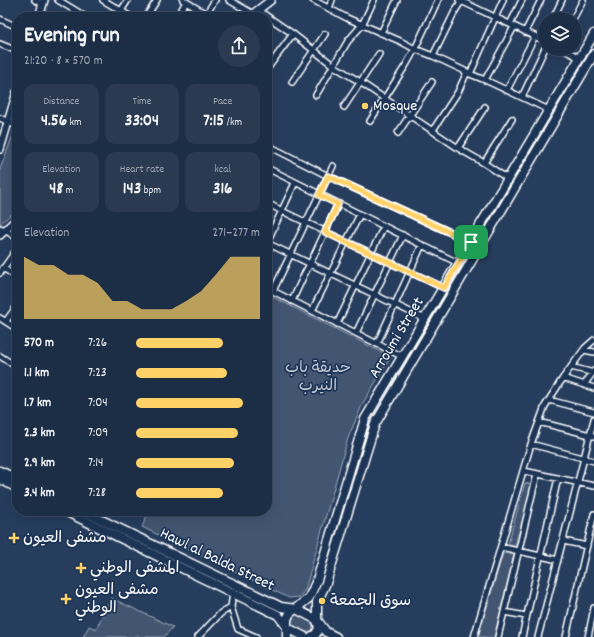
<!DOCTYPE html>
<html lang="en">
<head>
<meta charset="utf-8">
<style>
  body { margin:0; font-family:Dekko,"Playpen Sans Arabic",sans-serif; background:#293a51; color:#f1f3f6; height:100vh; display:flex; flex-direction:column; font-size:15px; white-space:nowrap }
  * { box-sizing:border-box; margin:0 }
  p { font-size:13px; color:#a0a8b3 }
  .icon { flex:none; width:22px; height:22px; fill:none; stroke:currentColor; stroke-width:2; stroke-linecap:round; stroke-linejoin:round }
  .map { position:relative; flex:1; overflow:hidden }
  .panel { position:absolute; left:12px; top:12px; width:260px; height:504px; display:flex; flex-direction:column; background:#1c2e46; border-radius:16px; box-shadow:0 4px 16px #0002,0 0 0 1px #3a4a5f }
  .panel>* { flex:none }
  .fabs { position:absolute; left:538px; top:12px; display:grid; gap:8px }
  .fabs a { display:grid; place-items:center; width:44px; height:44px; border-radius:50%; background:#1c2e46; box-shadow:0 4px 16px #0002,0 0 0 1px #3a4a5f; font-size:20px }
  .pin { position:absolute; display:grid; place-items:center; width:34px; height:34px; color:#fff; margin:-17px; border-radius:8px; box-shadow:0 2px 6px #0006 }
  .round { display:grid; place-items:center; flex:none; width:42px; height:42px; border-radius:21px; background:#293a51 }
  .overview { display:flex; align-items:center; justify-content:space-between; height:68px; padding:0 12px }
  h1 { font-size:22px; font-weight:700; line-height:30px }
  .figures { display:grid; grid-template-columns:repeat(3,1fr); gap:6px; height:68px; padding:4px 12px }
  .figures div { display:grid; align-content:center; border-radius:10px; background:#293a51; text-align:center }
  .figures b { font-size:17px; font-weight:700 }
  .figures small { font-size:11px; font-weight:400 }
  .figures p { font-size:11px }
  .chart { height:112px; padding:8px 12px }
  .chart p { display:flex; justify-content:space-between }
  .chart svg { width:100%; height:72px; margin-top:4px; fill:#ffd166; opacity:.7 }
  ul { padding:0 12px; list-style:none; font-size:13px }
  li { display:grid; grid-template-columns:64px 48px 1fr; align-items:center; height:30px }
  li i { height:10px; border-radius:5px; background:#ffd166 }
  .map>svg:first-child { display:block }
  .green { fill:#425672; stroke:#a0aab8 }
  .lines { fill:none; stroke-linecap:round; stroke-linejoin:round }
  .minor-casing { stroke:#fff; stroke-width:8 }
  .secondary-casing { stroke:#fff; stroke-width:10 }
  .primary-casing { stroke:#fff; stroke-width:11 }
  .minor { stroke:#1d3557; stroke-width:5 }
  .secondary { stroke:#1d3557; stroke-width:7 }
  .primary { stroke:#1d3557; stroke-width:8 }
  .route-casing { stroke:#fff; stroke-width:8 }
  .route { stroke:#ffd166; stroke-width:5 }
  .poi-dot { fill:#ffd166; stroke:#1d3557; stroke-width:1.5 }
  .labels { text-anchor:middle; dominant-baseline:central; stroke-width:3.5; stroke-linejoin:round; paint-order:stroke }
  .poi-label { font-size:16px; fill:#fff; stroke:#1d3557; text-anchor:start }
  .street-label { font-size:16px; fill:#fff; stroke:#1d3557 }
  .park-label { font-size:16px; fill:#bdc4ce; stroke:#1d3557 }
</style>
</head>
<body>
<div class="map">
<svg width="594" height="637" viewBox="0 0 594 637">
  <rect width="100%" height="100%" fill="#263d5e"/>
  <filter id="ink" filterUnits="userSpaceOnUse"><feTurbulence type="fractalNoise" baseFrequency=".025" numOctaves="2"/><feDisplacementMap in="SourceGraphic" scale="8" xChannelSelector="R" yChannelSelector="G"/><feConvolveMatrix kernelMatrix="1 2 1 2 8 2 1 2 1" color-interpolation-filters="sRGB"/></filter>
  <g filter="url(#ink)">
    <path class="green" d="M15,130L17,131V209L0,224V169Z
      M267,294L391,357L363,403L348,438L305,590L299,597L289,598L142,527L149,511H267Z
      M525,483L533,485L515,545L508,544Z
      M503,553L514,555L494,637H478Z
      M111,598L173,627L164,637H83L89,626L96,629Z
      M299,614C306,618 314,620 313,629C308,634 305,632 299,629C297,628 295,627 293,626C288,621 294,615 299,614Z"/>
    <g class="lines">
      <defs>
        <path id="minor" d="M35,0L43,4
          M58,0L86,17
          M103,0L131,17
          M183,0L206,14
          M229,0L253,14
          M313,0L347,18L400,41L415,49L433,56L467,72L470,74L485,80L549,110
          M459,0L545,41
          M329,8L332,0
          M258,10L293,34L334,66L360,82L458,148L484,163L508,179
          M205,16L215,0
          M117,17L128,0
          M146,17L157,0
          M177,17L186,2
          M0,19L17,27
          M553,19L562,0
          M573,19L583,0
          M510,24L522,0
          M525,32L541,0
          M381,33L397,0
          M0,44L17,51
          M562,49L580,58
          M433,56L455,11L462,0
          M267,69L293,34
          M470,74L503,0
          M485,80L514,27
          M292,82L325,34
          M507,90L535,36
          M316,95L348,41L362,25L374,0
          M522,97L545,48
          M344,107L379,54
          M0,118L17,126
          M370,121L406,65L415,49L438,0
          M433,130L458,92L467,72
          M398,133L432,82
          M267,145L328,176L471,242
          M458,148L485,107
          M484,163L512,119
          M267,168L458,263
          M267,203L282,211L444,288
          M0,228L5,230L17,238
          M267,242L295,183
          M267,243L425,319
          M3,268L17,277
          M0,273L17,249
          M267,288L403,357
          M273,291L333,166
          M292,301L305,273L310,264L338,204
          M312,311L360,214
          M0,318L17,329
          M6,321L17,306
          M337,324L384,226
          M356,333L403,235
          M377,344L422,245
          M584,350L594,352
          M0,356L17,367
          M571,367L594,373
          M563,378L594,388
          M584,385L594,371
          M549,400L594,412
          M539,422L594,436
          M531,444L594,461
          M524,471L594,486
          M563,541L587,546
          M501,547L558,560
          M233,592L231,607L238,629L256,637
          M504,612L526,616
          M198,637L221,613L231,607
          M474,637L531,444L545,406L563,378L585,348L594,340
          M498,637L537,474
          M522,637L558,478
          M538,637L594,419
          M566,637L594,514
          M588,637L594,608"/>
        <path id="secondary" d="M39,17L44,0
          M249,17L271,0
          M0,149L17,92
          M0,235L17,219"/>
        <path id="primary" d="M0,471L17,479
          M0,479L17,488
          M65,511L278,615L288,628L305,637
          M83,511L281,607L296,609L317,620L326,632L336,637
          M287,637V619L290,613L309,598L317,580L365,419L594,34
          M311,637L316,634L319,628L317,620V602L326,583L375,424L594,54"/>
      </defs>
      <use href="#minor" class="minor-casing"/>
      <use href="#secondary" class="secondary-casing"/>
      <use href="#primary" class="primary-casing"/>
      <use href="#minor" class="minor"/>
      <use href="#secondary" class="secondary"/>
      <use href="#primary" class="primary"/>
    </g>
  </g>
  <g class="lines" filter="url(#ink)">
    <defs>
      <path id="route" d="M328,176L471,242L444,288L325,232L338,204L319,195Z"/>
    </defs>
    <use href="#route" class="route-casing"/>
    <use href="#route" class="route"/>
  </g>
  <g class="poi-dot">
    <circle cx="365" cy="106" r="4"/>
    <path d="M12 532h4v4h4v4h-4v4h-4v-4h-4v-4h4z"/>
    <path d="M79 562h4v4h4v4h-4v4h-4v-4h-4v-4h4z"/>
    <path d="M64 593h4v4h4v4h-4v4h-4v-4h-4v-4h4z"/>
    <circle cx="322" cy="601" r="4"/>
  </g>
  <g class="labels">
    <g class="poi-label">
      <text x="373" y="106">Mosque</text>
      <text x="23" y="538">مشفى العيون</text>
      <text x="90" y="568">المشفى الوطني</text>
      <text x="75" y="590">مشفى العيون<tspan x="75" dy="18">الوطني</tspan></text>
      <text x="330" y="601">سوق الجمعة</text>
    </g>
    <g class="street-label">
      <text transform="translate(397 338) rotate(-59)">Arroumi Street</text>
      <text transform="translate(217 560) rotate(26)">Hawl al Balda Street</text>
    </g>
    <g class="park-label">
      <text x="318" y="368">حديقة باب<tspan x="318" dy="18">النيرب</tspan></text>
    </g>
  </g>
</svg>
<div class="fabs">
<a><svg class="icon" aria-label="layers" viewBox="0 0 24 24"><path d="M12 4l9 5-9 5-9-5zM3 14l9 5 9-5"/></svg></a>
</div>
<div class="pin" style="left:471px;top:242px;background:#1e9e55"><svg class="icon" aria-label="arrive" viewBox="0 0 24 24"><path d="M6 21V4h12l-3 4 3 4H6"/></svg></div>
<section class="panel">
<div class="overview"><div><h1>Evening run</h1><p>21:20 · 8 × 570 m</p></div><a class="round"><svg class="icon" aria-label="share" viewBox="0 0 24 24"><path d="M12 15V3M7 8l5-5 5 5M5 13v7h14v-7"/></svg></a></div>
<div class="figures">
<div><p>Distance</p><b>4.56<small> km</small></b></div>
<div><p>Time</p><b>33:04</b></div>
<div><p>Pace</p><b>7:15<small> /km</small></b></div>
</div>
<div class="figures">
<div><p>Elevation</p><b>48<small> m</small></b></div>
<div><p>Heart rate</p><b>143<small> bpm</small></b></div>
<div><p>kcal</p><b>316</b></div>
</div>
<div class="chart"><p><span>Elevation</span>271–277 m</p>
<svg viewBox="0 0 160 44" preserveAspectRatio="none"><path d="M0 44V6L10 11L20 11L30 17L40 17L50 22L60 33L70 33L80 38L90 38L100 38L110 33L120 27L130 17L140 6L150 6L160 6V44z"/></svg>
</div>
<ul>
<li><b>570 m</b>7:26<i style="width:70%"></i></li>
<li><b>1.1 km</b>7:23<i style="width:73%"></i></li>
<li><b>1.7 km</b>7:04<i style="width:86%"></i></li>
<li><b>2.3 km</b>7:09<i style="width:82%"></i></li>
<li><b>2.9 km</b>7:14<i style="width:79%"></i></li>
<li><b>3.4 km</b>7:28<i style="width:70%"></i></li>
</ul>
</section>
</div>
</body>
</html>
